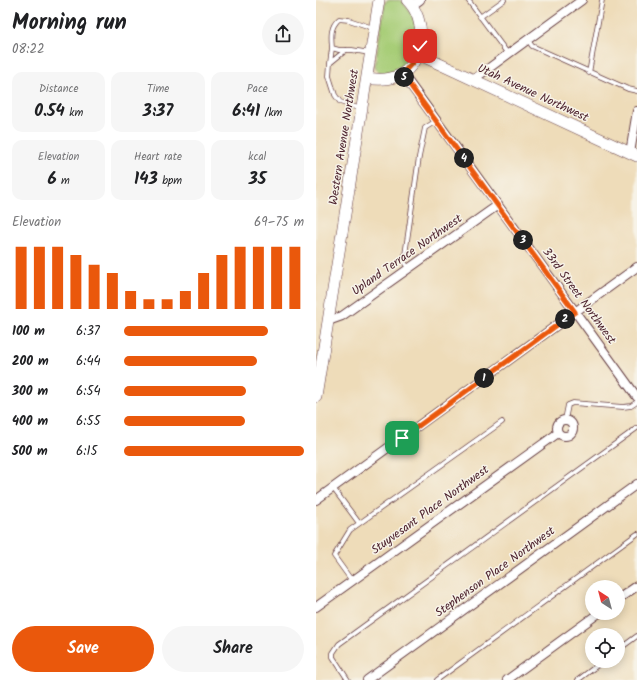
<!DOCTYPE html>
<html lang="en">
<head>
<meta charset="utf-8">
<style>
  body { margin:0; font-family:Kalam,sans-serif; background:#f6f6f6; color:#202124; height:100vh; display:flex; flex-direction:column; font-size:15px; white-space:nowrap }
  * { box-sizing:border-box; margin:0 }
  p { font-size:13px; color:#757577 }
  .icon { flex:none; width:22px; height:22px; fill:none; stroke:currentColor; stroke-width:2; stroke-linecap:round; stroke-linejoin:round }
  .map { position:relative; flex:1; overflow:hidden }
  .sheet { display:flex; flex-direction:column; background:#fff; width:316px }
  .sheet>* { flex:none }
  .needle { width:26px; rotate:324deg }
  .fabs { position:absolute; left:269px; top:580px; display:grid; gap:8px }
  .fabs a { display:grid; place-items:center; width:40px; height:40px; border-radius:50%; background:#fff; box-shadow:0 2px 10px #0003; font-size:20px }
  .pin { position:absolute; display:grid; place-items:center; width:34px; height:34px; color:#fff; margin:-17px; border-radius:8px; box-shadow:0 2px 6px #0006 }
  .km { position:absolute; width:20px; height:20px; margin:-10px; border-radius:50%; background:#222; color:#fff; font-size:11px; line-height:20px; text-align:center }
  .round { display:grid; place-items:center; flex:none; width:42px; height:42px; border-radius:21px; background:#f6f6f6 }
  .head { display:flex; align-items:center; justify-content:space-between; height:68px; padding:0 12px }
  h1 { font-size:22px; font-weight:700; line-height:30px }
  .figures { display:grid; grid-template-columns:repeat(3,1fr); gap:6px; height:68px; padding:4px 12px }
  .figures div { display:grid; align-content:center; border-radius:10px; background:#f6f6f6; text-align:center }
  .figures b { font-size:17px; font-weight:700 }
  .figures small { font-size:11px; font-weight:400 }
  .figures p { font-size:11px }
  .chart { height:112px; padding:8px 12px }
  .chart p { display:flex; justify-content:space-between }
  .chart svg { width:100%; height:72px; margin-top:4px; stroke:#ea580c; stroke-width:6 }
  .primary-button { display:flex; gap:8px; margin-top:auto; padding:8px 12px }
  .primary-button a { flex:1; height:46px; border-radius:24px; background:#ea580c; color:#fff; font-size:16px; font-weight:700; line-height:46px; text-align:center }
  .primary-button a+a { background:#f6f6f6; color:#202124 }
  ul { padding:0 12px; list-style:none; font-size:13px }
  li { display:grid; grid-template-columns:64px 48px 1fr; align-items:center; height:30px }
  li i { height:10px; border-radius:5px; background:#ea580c }
  main { display:flex; flex:1; min-height:0 }
  .map>svg:first-child { display:block }
  .green { fill:#a7cd77; stroke:#787651 }
  .lines { fill:none; stroke-linecap:round; stroke-linejoin:round }
  .lane-casing { stroke:#633b40; stroke-width:5.5 }
  .street-casing { stroke:#633b40; stroke-width:10 }
  .secondary-casing { stroke:#633b40; stroke-width:12 }
  .lane { stroke:#fff; stroke-width:4 }
  .street { stroke:#fff; stroke-width:8 }
  .secondary { stroke:#fff; stroke-width:11 }
  .route-casing { stroke:#fff; stroke-width:8 }
  .route { stroke:#ea580c; stroke-width:5 }
  .labels { text-anchor:middle; dominant-baseline:central; stroke-width:3; stroke-linejoin:round; paint-order:stroke }
  .street-label { font-size:12px; fill:#4a1f2b; stroke:#f7f3e8 }
</style>
</head>
<body>
<main>
<section class="sheet">
<div class="head"><div><h1>Morning run</h1><p>08:22</p></div><a class="round"><svg class="icon" aria-label="share" viewBox="0 0 24 24"><path d="M12 15V3M7 8l5-5 5 5M5 13v7h14v-7"/></svg></a></div>
<div class="figures">
<div><p>Distance</p><b>0.54<small> km</small></b></div>
<div><p>Time</p><b>3:37</b></div>
<div><p>Pace</p><b>6:41<small> /km</small></b></div>
</div>
<div class="figures">
<div><p>Elevation</p><b>6<small> m</small></b></div>
<div><p>Heart rate</p><b>143<small> bpm</small></b></div>
<div><p>kcal</p><b>35</b></div>
</div>
<div class="chart"><p><span>Elevation</span>69–75 m</p>
<svg viewBox="0 0 160 44" preserveAspectRatio="none"><path d="M5 44V6M15 44V6M25 44V6M35 44V11M45 44V17M55 44V22M65 44V33M75 44V38M85 44V38M95 44V33M105 44V22M115 44V11M125 44V6M135 44V6M145 44V6M155 44V6"/></svg>
</div>
<ul>
<li><b>100 m</b>6:37<i style="width:80%"></i></li>
<li><b>200 m</b>6:44<i style="width:74%"></i></li>
<li><b>300 m</b>6:54<i style="width:68%"></i></li>
<li><b>400 m</b>6:55<i style="width:67%"></i></li>
<li><b>500 m</b>6:15<i style="width:100%"></i></li>
</ul>
<div class="primary-button"><a>Save</a><a>Share</a></div>
</section>
<div class="map">
<svg width="321" height="680" viewBox="0 0 321 680">
  <rect width="100%" height="100%" fill="#f7f3e8"/>
  <filter id="ink" filterUnits="userSpaceOnUse"><feTurbulence type="fractalNoise" baseFrequency=".025" numOctaves="2"/><feDisplacementMap in="SourceGraphic" scale="8" xChannelSelector="R" yChannelSelector="G"/><feConvolveMatrix kernelMatrix="1 2 1 2 8 2 1 2 1" color-interpolation-filters="sRGB"/></filter>
  <filter id="wash" filterUnits="userSpaceOnUse"><feTurbulence type="fractalNoise" baseFrequency=".012" numOctaves="4" result="noise"/><feDisplacementMap in="SourceGraphic" scale="16" xChannelSelector="R" yChannelSelector="G"/><feGaussianBlur stdDeviation="0.9" result="paint"/><feColorMatrix in="noise" values="0 0 0 0 0 0 0 0 0 0 0 0 0 0 0 0 0 1.4 0 .05"/><feComposite in="paint" operator="in"/></filter>
  <g filter="url(#wash)">
    <rect width="100%" height="100%" fill="#eedcb9"/>
    <path class="green" d="M71,0H84C112,24 102,67 66,75L60,70L59,65L69,3Z"/>
  </g>
  <g filter="url(#ink)">
    <g class="lines">
      <defs>
        <path id="lane" d="M152,0L192,54
          M164,17L188,0
          M212,40L216,46L312,89L321,91
          M30,50L14,63L13,76L19,95L24,102L45,109
          M54,53L36,50H23L16,48C15,36 14,27 23,19L33,20L57,28
          M14,63L16,48
          M273,73L286,0
          M93,269L88,262L103,157L109,128L120,121
          M249,420L252,405L257,403L307,407L315,406L321,402
          M17,488L43,523
          M36,581L18,556L34,530L186,422
          M302,650L321,636
          M32,680L17,657V653L23,644L321,428
          M121,680L321,534
          M262,680L287,661"/>
        <path id="street" d="M97,5L104,0
          M86,73L321,397
          M158,79L266,0
          M314,153L321,111
          M12,321L26,316L182,205
          M241 428a8 8 0 1 1 16 0a8 8 0 1 1-16 0Z
          M0,500L321,267
          M302,599L321,586
          M0,607L242,433
          M51,680L321,484
          M191,680L283,613"/>
        <path id="secondary" d="M102,54L321,156
          M51,78C62,80 73,80 84,75C110,61 111,19 91,0
          M0,397L63,0"/>
      </defs>
      <use href="#lane" class="lane-casing"/>
      <use href="#street" class="street-casing"/>
      <use href="#secondary" class="secondary-casing"/>
      <use href="#lane" class="lane"/>
      <use href="#street" class="street"/>
      <use href="#secondary" class="secondary"/>
    </g>
  </g>
  <g class="lines" filter="url(#ink)">
    <defs>
      <path id="route" d="M86,438L259,312L86,74L97,62L104,46"/>
    </defs>
    <use href="#route" class="route-casing"/>
    <use href="#route" class="route"/>
  </g>
  <g class="labels">
    <g class="street-label">
      <text transform="translate(217 93) rotate(25)">Utah Avenue Northwest</text>
      <text transform="translate(28 137) rotate(-81)">Western Avenue Northwest</text>
      <text transform="translate(91 255) rotate(-35)">Upland Terrace Northwest</text>
      <text transform="translate(263 296) rotate(54)">33rd Street Northwest</text>
      <text transform="translate(114 510) rotate(-36)">Stuyvesant Place Northwest</text>
      <text transform="translate(179 572) rotate(-36)">Stephenson Place Northwest</text>
    </g>
  </g>
</svg>
<div class="fabs">
<a><svg class="needle" viewBox="-14 -14 28 28"><path d="M0-13l5 13h-10z" fill="#e53935"/><path d="M0 13l5-13h-10z" fill="#757577"/></svg></a>
<a><svg class="icon" aria-label="locate" viewBox="0 0 24 24"><circle cx="12" cy="12" r="6"/><path d="M12 2v4M12 18v4M2 12h4M18 12h4"/></svg></a>
</div>
<div class="pin" style="left:86px;top:438px;background:#1e9e55"><svg class="icon" aria-label="arrive" viewBox="0 0 24 24"><path d="M6 21V4h12l-3 4 3 4H6"/></svg></div>
<div class="pin" style="left:104px;top:46px;background:#d93025"><svg class="icon" aria-label="check" viewBox="0 0 24 24"><path d="M5 12l5 5 9-10"/></svg></div>
<b class="km" style="left:168px;top:378px">1</b>
<b class="km" style="left:249px;top:319px">2</b>
<b class="km" style="left:207px;top:240px">3</b>
<b class="km" style="left:148px;top:158px">4</b>
<b class="km" style="left:88px;top:77px">5</b>
</div>
</main>
</body>
</html>
